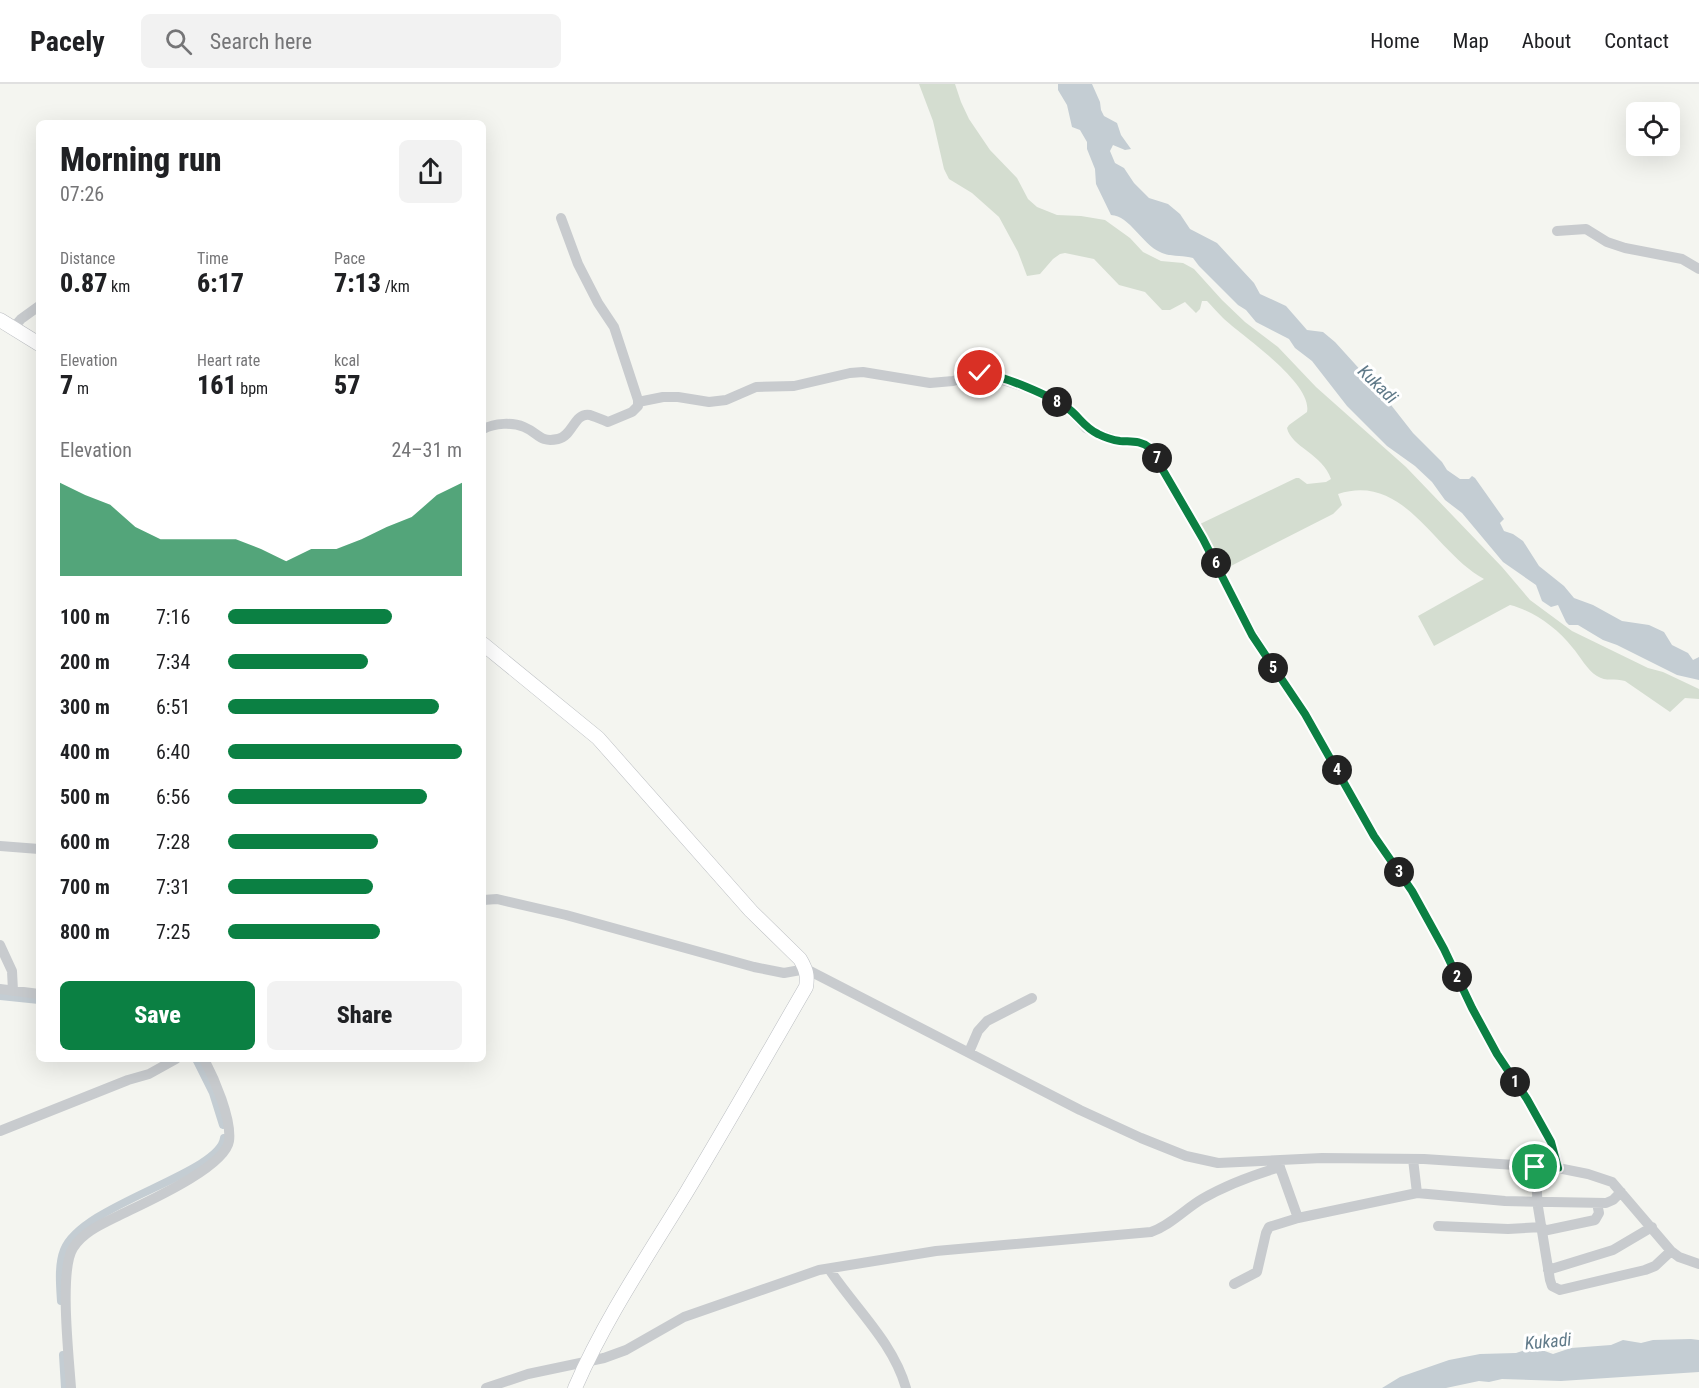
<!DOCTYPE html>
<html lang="en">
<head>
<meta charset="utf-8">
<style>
  body { margin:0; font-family:"Roboto Condensed",sans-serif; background:#f2f2f2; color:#202124; height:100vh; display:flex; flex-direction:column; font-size:22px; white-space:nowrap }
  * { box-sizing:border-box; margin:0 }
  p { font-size:20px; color:#757577 }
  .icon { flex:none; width:33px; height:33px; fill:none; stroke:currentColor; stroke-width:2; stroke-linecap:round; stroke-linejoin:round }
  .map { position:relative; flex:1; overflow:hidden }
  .details { position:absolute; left:36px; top:36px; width:450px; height:942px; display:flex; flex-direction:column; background:#fff; border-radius:9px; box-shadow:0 6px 24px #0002 }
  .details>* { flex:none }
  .tools { position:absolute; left:1626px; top:18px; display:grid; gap:12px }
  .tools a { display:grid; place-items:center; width:54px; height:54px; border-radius:9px; background:#fff; box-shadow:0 6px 24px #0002; font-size:30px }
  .pin { position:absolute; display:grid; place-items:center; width:51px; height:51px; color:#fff; margin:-26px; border:3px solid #fff; border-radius:50%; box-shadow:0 2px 6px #0007 }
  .km { position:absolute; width:30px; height:30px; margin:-15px; border-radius:50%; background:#222; color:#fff; font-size:16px; line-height:30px; text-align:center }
  .round { display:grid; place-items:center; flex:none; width:63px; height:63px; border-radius:9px; background:#f2f2f2 }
  .overview { display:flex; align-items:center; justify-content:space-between; height:102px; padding:0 24px }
  h1 { font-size:33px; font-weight:800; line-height:45px }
  .figures { display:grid; grid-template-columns:repeat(3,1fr); gap:9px; height:102px; padding:6px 24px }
  .figures div { display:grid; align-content:center }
  .figures b { font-size:26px; font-weight:800 }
  .figures small { font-size:16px; font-weight:400 }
  .figures p { font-size:16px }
  .chart { height:168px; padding:12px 24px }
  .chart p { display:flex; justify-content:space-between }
  .chart svg { width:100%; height:108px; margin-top:6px; fill:#0b8043; opacity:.7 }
  .button { display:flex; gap:12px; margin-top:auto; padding:12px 24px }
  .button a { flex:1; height:69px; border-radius:9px; background:#0b8043; color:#fff; font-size:24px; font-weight:800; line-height:69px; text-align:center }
  .button a+a { background:#f2f2f2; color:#202124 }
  ul { padding:0 24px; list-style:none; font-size:20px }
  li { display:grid; grid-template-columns:96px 72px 1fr; align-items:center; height:45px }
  li i { height:15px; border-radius:8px; background:#0b8043 }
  header { display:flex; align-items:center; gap:36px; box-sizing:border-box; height:84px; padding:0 30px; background:#fff; border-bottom:2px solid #e0e0e0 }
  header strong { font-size:28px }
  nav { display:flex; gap:33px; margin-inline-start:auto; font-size:21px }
  .search { width:420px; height:54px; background:#f2f2f2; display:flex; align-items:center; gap:15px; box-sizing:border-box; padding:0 21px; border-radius:9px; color:#757577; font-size:22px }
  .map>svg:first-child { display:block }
  .green { fill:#d4ddd0 }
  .water { fill:#c4cdd3 }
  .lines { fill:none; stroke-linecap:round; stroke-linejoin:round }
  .canal { stroke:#c4cdd3; stroke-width:8 }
  .major-casing { stroke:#babdc1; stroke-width:15 }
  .minor { stroke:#c8cbce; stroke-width:10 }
  .major { stroke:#fff; stroke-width:14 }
  .route-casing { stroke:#fff; stroke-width:12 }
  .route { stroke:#0b8043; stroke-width:8 }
  .labels { text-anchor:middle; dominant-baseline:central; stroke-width:6; stroke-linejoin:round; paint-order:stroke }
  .water-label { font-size:18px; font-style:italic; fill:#607a89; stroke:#fff }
</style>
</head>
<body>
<header>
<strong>Pacely</strong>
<div class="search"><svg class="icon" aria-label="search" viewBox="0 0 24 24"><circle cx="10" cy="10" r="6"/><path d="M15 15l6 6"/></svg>Search here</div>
<nav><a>Home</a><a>Map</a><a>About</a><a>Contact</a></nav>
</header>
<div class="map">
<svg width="1699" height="1304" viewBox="0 0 1699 1304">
  <rect width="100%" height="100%" fill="#f4f5f0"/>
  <path class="green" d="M919,0H955L961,18L969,35L990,66L1017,94L1028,115L1037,123L1057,131L1081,132L1105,136L1130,154L1143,168L1161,177L1183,179L1194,185L1222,216L1245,238L1278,263L1316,303L1406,383L1502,483L1530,516L1572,547L1648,584L1663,588L1699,605V615L1685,614L1670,628L1625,597C1615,594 1606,598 1597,592C1587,586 1580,572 1572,563C1557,544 1534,527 1510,521L1434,562L1418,532L1484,495C1434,468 1405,388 1338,410L1342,421L1333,430L1225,485L1200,440L1296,394H1299L1307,400L1326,398L1331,395C1323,370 1291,363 1287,344L1289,341L1307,328C1313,299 1242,252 1223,234C1217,228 1212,222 1207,217H1202L1200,225L1196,229L1185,218L1170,226H1162L1145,208L1119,201L1094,175L1065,169L1060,170L1053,175L1040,190L1027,192L1018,168L999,133L972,109L949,95L944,85L933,37Z"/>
  <path class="water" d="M1058,0H1092L1100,18L1101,26L1104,32L1117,39L1121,51L1131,65L1125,66L1113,61L1110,67L1115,79L1124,84L1134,99L1149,114L1168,120L1180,130L1190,145L1217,159L1254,199L1260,210L1286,222L1307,246L1323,248L1335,258L1384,312L1413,349L1442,378L1447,386L1460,395H1469L1472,392L1475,394L1504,435L1500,439L1504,447L1513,450L1523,457L1539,482L1564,502L1574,514L1593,521L1622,537L1649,541L1664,548L1672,561L1688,569L1693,576L1699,573V596L1677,591L1617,561L1603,556L1578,541H1569L1566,538L1558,521L1551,523L1542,517L1536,501L1503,478L1462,429L1445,416L1432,398L1415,382L1387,362L1347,322L1312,277L1295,264L1289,255L1256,238L1246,226L1238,221L1199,182L1193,174C1183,171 1169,173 1160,168C1142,160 1130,132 1111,131L1096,100L1095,85L1087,65V58L1080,46L1072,43L1067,21L1058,6Z
    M1691,1255L1699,1256V1288L1561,1297L1502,1295L1489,1298L1479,1297L1446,1304H1382L1400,1293L1449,1276L1480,1270L1516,1269L1528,1265H1539L1553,1270L1571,1264L1611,1261L1623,1256L1641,1259L1653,1256Z"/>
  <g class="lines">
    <path class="canal" d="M0,912L39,916
      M196,975L213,1009L223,1041
      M61,1217C60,1201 58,1181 64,1166C82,1120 220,1090 224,1054
      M63,1271L65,1304"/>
    <defs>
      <path id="major" d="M0,236L39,260
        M483,560L598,654L751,827L800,875C806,885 808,892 806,903C766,972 727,1041 686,1109C647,1173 605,1235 575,1304"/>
    </defs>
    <use href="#major" class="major-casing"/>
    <path class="minor" d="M1557,147L1586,145L1607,158L1625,164L1682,175L1699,185
      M14,243L21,235L39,222
      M638,318L663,313H678L709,318L726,316L756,303L794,302L850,289L863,288L930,299L953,297L980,289L1025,303L1055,316L1071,327L1086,344L1096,349L1119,357L1137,358L1150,364L1203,455L1253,551L1305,630L1374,752L1412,807L1444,865L1472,924L1497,970L1527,1015L1551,1058L1558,1084
      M483,345C495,339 512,338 524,343C539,349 539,359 558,355C573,352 574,328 590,331C596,333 603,336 608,338L632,328L638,322V316L614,243L598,219L578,180L561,134
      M0,762L39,765
      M483,816L497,815L566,831L754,883L784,889L806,885L1080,1026L1141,1054L1186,1072L1218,1079L1322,1074L1424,1075L1558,1084L1588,1090L1612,1098L1671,1167L1679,1173L1699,1180
      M0,861L12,887L13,907
      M0,905L39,910
      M969,968L978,947L987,937L1032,914
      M0,1047L128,996L149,990L176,975
      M1413,1075L1417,1109L1505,1117L1606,1119L1613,1116L1621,1108
      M1278,1078L1298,1134L1417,1109
      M1535,1083L1538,1123L1550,1196L1552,1202L1560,1206L1645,1186L1655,1182L1671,1167
      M1438,1142L1508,1145L1542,1143
      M1543,1147L1595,1136L1599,1129L1597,1119
      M829,1185C855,1224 893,1258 906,1304
      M1548,1186L1613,1166L1652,1143
      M1234,1200L1257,1188L1266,1149L1269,1143L1298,1134
      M71,1304C69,1274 59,1186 73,1164C83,1148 102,1140 118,1132C142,1120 225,1084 229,1057C232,1035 214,994 204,975
      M486,1304L528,1290L604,1274L626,1266L684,1233L819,1186L936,1167L1151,1148C1171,1141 1185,1125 1202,1115C1226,1101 1253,1091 1280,1083"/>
    <use href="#major" class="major"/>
  </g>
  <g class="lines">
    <defs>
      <path id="route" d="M980,289C1002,291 1052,312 1070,326C1080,334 1085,344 1098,350C1104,353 1112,356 1120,357C1131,358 1140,356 1150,364L1203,455L1252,551L1305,630L1374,752L1412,807L1444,865L1472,924L1497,970L1527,1015L1551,1058L1558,1084L1535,1083"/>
    </defs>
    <use href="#route" class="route-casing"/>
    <use href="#route" class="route"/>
  </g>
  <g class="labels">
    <g class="water-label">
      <text transform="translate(1378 300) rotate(44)">Kukadi</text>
      <text transform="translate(1548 1257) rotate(-5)">Kukadi</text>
    </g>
  </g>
</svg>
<div class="tools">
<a><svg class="icon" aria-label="locate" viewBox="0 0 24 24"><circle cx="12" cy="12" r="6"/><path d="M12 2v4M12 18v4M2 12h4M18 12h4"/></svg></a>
</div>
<div class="pin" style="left:1535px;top:1083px;background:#1e9e55"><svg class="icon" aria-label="arrive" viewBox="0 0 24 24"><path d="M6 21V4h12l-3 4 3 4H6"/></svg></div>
<div class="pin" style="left:980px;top:289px;background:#d93025"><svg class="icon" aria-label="check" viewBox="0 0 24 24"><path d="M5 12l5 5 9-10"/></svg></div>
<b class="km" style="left:1515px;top:998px">1</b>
<b class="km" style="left:1457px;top:893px">2</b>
<b class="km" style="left:1399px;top:788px">3</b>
<b class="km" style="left:1337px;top:686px">4</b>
<b class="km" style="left:1273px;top:584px">5</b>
<b class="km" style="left:1216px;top:479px">6</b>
<b class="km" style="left:1157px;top:374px">7</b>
<b class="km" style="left:1057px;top:318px">8</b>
<section class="details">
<div class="overview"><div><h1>Morning run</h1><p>07:26</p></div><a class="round"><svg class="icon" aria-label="share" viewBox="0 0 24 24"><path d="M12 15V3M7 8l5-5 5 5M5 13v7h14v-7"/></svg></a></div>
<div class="figures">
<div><p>Distance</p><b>0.87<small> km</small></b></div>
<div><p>Time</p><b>6:17</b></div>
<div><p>Pace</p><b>7:13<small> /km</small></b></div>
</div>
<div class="figures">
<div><p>Elevation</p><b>7<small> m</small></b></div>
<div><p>Heart rate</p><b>161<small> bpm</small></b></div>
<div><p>kcal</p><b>57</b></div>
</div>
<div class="chart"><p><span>Elevation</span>24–31 m</p>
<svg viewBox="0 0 160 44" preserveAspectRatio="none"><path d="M0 44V6L10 11L20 15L30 24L40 29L50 29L60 29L70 29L80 33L90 38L100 33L110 33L120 29L130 24L140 20L150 11L160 6V44z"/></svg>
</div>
<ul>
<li><b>100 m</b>7:16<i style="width:70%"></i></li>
<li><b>200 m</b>7:34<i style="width:60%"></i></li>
<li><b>300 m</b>6:51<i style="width:90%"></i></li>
<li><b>400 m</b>6:40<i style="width:100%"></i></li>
<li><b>500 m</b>6:56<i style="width:85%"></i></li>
<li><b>600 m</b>7:28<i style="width:64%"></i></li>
<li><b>700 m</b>7:31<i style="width:62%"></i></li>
<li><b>800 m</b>7:25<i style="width:65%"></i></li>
</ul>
<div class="button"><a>Save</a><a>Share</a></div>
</section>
</div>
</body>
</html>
